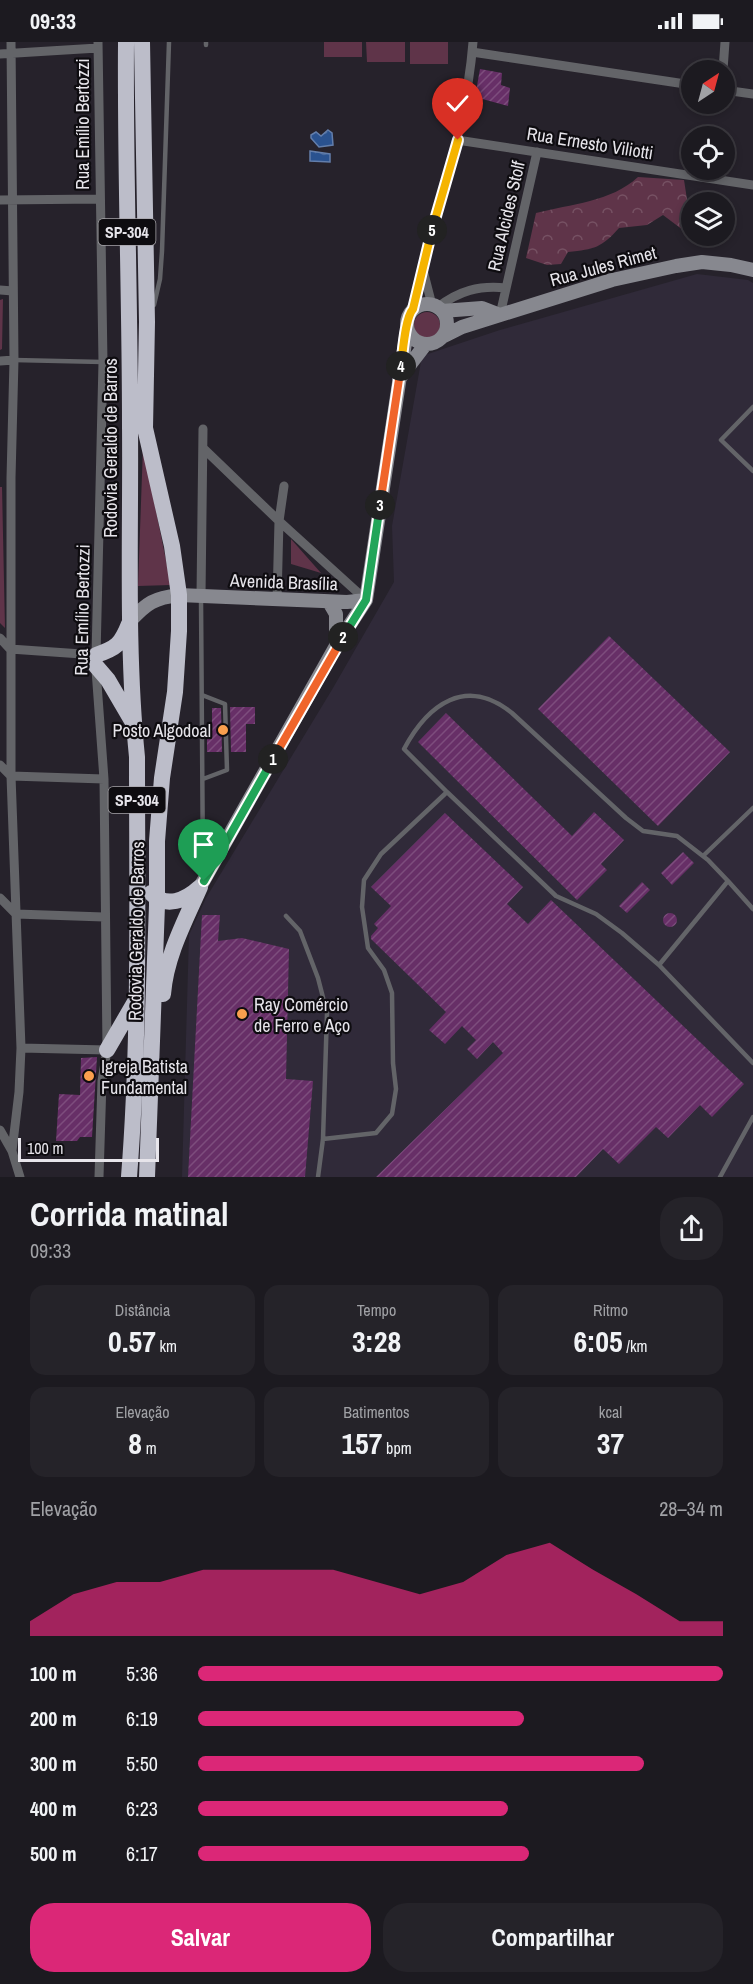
<!DOCTYPE html>
<html lang="pt">
<head>
<meta charset="utf-8">
<style>
  body { margin:0; font-family:"Archivo Narrow",sans-serif; background:#252329; color:#f1f3f6; height:100vh; display:flex; flex-direction:column; font-size:22px; white-space:nowrap }
  * { box-sizing:border-box; margin:0 }
  p { font-size:20px; color:#a0a1a5 }
  .icon { flex:none; width:33px; height:33px; fill:none; stroke:currentColor; stroke-width:2; stroke-linecap:round; stroke-linejoin:round }
  .map { position:relative; height:1135px; overflow:hidden }
  .details { display:flex; flex-direction:column; background:#1c1a20; flex:1 }
  .details>* { flex:none }
  .needle { width:39px; rotate:36deg }
  .tools { position:absolute; left:681px; top:18px; display:grid; gap:12px }
  .tools a { display:grid; place-items:center; width:54px; height:54px; border-radius:50%; background:#1c1a20; box-shadow:0 3px 9px #0003,0 0 0 2px #3a383e; font-size:30px }
  .scale { position:absolute; left:18px; bottom:15px; width:141px; box-sizing:border-box; padding-left:6px; border:3px solid #e7e5eb; border-top:0; font-size:16px; line-height:21px; white-space:nowrap; color:#e7e5eb; -webkit-text-stroke:4px #0e0c10; paint-order:stroke }
  .pin { position:absolute; display:grid; place-items:center; width:51px; height:51px; color:#fff; margin:-62px -26px; border-radius:50% 50% 50% 0; rotate:-45deg; box-shadow:0 0 6px #0007 }
  .pin .icon { rotate:45deg }
  .km { position:absolute; width:30px; height:30px; margin:-15px; border-radius:50%; background:#222; color:#fff; font-size:16px; line-height:30px; text-align:center }
  .round { display:grid; place-items:center; flex:none; width:63px; height:63px; border-radius:24px; background:#252329 }
  .headline { display:flex; align-items:center; justify-content:space-between; height:102px; padding:0 30px }
  h1 { font-size:33px; font-weight:700; line-height:45px }
  .metrics { display:grid; grid-template-columns:repeat(3,1fr); gap:9px; height:102px; padding:6px 30px }
  .metrics div { display:grid; align-content:center; border-radius:15px; background:#252329; text-align:center }
  .metrics b { font-size:30px; font-weight:700 }
  .metrics small { font-size:16px; font-weight:400 }
  .metrics p { font-size:16px }
  .chart { height:168px; padding:12px 30px }
  .chart p { display:flex; justify-content:space-between }
  .chart svg { width:100%; height:108px; margin-top:6px; fill:#db2777; opacity:.7 }
  .button { display:flex; gap:12px; margin-top:auto; padding:12px 30px }
  .button a { flex:1; height:69px; border-radius:24px; background:#db2777; color:#fff; font-size:24px; font-weight:700; line-height:69px; text-align:center }
  .button a+a { background:#252329; color:#f1f3f6 }
  ul { padding:0 30px; list-style:none; font-size:20px }
  li { display:grid; grid-template-columns:96px 72px 1fr; align-items:center; height:45px }
  li i { height:15px; border-radius:8px; background:#db2777 }
  .status { display:flex; justify-content:space-between; align-items:center; height:42px; padding:0 30px; background:#1c1a20; direction:ltr }
  .status svg { height:16px; fill:currentColor }
  .map>svg:first-child { display:block }
  .built { fill:#302a39 }
  .green { fill:#5f3449 }
  .forest { fill:url(#forest-crowns) }
  .water { fill:url(#water-ripples); stroke:#637eab; stroke-width:1.5 }
  .building { fill:url(#building-hatch) }
  .lines { fill:none; stroke-linecap:round; stroke-linejoin:round }
  .lane { stroke:#636468; stroke-width:4.5 }
  .street { stroke:#636468; stroke-width:9 }
  .secondary { stroke:#87888f; stroke-width:14 }
  .highway { stroke:#bcbdc9; stroke-width:16 }
  .split-1-casing { stroke:#fff; stroke-width:12 }
  .split-2-casing { stroke:#fff; stroke-width:12 }
  .split-3-casing { stroke:#fff; stroke-width:12 }
  .split-4-casing { stroke:#fff; stroke-width:12 }
  .split-5-casing { stroke:#fff; stroke-width:12 }
  .split-6-casing { stroke:#fff; stroke-width:12 }
  .split-1 { stroke:#22a559; stroke-width:8 }
  .split-2 { stroke:#f0652b; stroke-width:8 }
  .split-3 { stroke:#22a559; stroke-width:8 }
  .split-4 { stroke:#f0652b; stroke-width:8 }
  .split-5 { stroke:#f5b400; stroke-width:8 }
  .split-6 { stroke:#f5b400; stroke-width:8 }
  .poi-dot { fill:#fa9f4e; stroke:#0e0c10; stroke-width:2 }
  .labels { text-anchor:middle; dominant-baseline:central; stroke-width:4.5; stroke-linejoin:round; paint-order:stroke }
  .shield { fill:#0e0c10; stroke:#a6a4a9; stroke-width:1.5 }
  .shield-label { font-size:16px; font-weight:bold; fill:#e7e5eb }
  .street-label { font-size:18px; fill:#e7e5eb; stroke:#0e0c10 }
  .poi-label { font-size:18px; fill:#e7e5eb; stroke:#0e0c10; text-anchor:start }
</style>
</head>
<body>
<div class="status"><b>09:33</b><svg viewBox="0 0 49 12"><path d="M0 12V9h3v3zM5 12V6h3v6zM10 12V3h3v9zM15 12V0h3v12zM26 1h20v11H26zM47 4h2v5h-2z"/></svg></div>
<div class="map">
<svg width="753" height="1135" viewBox="0 0 753 1135">
  <defs>
    <pattern id="forest-crowns" width="20" height="18" patternUnits="userSpaceOnUse" patternTransform="scale(1.5)"><rect width="20" height="18" fill="#5f3449"/><path d="M2 6a3 3 0 1 1 6 0M12 15a3 3 0 1 1 6 0" fill="none" stroke="#765163"/></pattern>
    <pattern id="water-ripples" width="26" height="14" patternUnits="userSpaceOnUse" patternTransform="scale(1.5)"><rect width="26" height="14" fill="#2a528f"/><path d="M2 4q2-2 4 0t4 0M15 11q2-2 4 0t4 0" fill="none" stroke="#496b9f"/></pattern>
    <pattern id="building-hatch" width="6" height="6" patternUnits="userSpaceOnUse" patternTransform="scale(1.5)"><rect width="6" height="6" fill="#672f67"/><path d="M-1 1l2-2M0 6l6-6M5 7l2-2" fill="none" stroke="#7d4d7d"/></pattern>
  </defs>
  <rect width="100%" height="100%" fill="#26222b"/>
  <path class="built" d="M697,232L748,238L753,241V1135H182L189,893L206,856L333,646L394,540L392,484L422,314L500,288Z"/>
  <path class="green" d="M324,0H362V15H324Z
    M366,0H405V20H367Z
    M410,0H448V22H410Z
    M3,257L2,307L0,308V258Z
    M414 283a13 13 0 1 1 26 0a13 13 0 1 1-26 0Z
    M143,405L171,543L138,544Z
    M0,445H2L5,586L0,581Z
    M291,497L321,531L291,522Z"/>
  <path class="forest" d="M638,135L684,138L690,177L683,188L663,173L647,183L619,186C601,206 595,207 568,210L561,222L547,223L526,216L536,171C571,162 611,160 638,135Z"/>
  <path class="water" d="M328,88L332,91L333,103L319,105L311,96V93L316,90L321,94Z
    M310,109L330,112V120L310,119Z"/>
  <path class="building" d="M480,27L502,31L501,43L510,46L508,64L475,55Z
    M609,594L730,710L658,784L538,667Z
    M230,665H255V682H246V710H231Z
    M212,666H221L222,710H207V696H212Z
    M446,671L572,794L594,770L624,798L601,822L607,828L577,858L418,700Z
    M445,771L523,845L507,862L528,882L551,858L744,1042L712,1075L700,1063L668,1096L656,1085L619,1122L603,1107L576,1135H376L503,1011L493,1000L477,1017L467,1007L476,998L462,984L445,1002L429,988L446,970L371,897V894L378,886L374,882L391,864L371,845Z
    M683,810L694,821L672,843L661,831Z
    M642,840L650,848L627,871L619,864Z
    M663 878a7 7 0 1 1 14 0a7 7 0 1 1-14 0Z
    M202,873H220L218,899L242,896L289,907L286,1037L313,1039L305,1135H188Z
    M97,1015L92,1095H80L77,1099H56L59,1052L80,1053L81,1016Z"/>
  <g class="lines">
    <path class="lane" d="M206,3V0
      M154,263L160,237L162,209L169,0
      M14,318L103,320
      M753,365L721,398L753,429
      M201,557L203,830
      M202,653L225,662L227,728L203,737
      M447,750L404,707C428,662 466,634 512,671L626,776L643,789L677,794L708,818L728,839
      M703,814L753,766
      M286,874L300,889L318,936L327,971L323,1097
      M659,923L753,1021
      M318,1135L323,1097L376,1091L392,1072L396,1047L393,1021L392,951L384,928L368,906L362,865L364,838L381,812L447,750L556,854L596,872L622,891L659,923L728,839L753,867
      M720,1135L753,1075"/>
    <path class="street" d="M11,0L14,318L11,436V734L21,1006L19,1050L12,1109
      M472,10L692,43
      M0,12L98,6
      M723,28L725,0
      M724,48L753,52
      M457,98L753,143
      M0,158L99,157
      M423,228L432,263
      M0,248L13,249
      M438,265C459,249 479,243 506,246
      M413,267C432,178 466,91 473,0
      M500,273L537,110
      M0,319L14,318
      M203,406L279,479L366,558
      M201,554L203,387
      M277,558L279,479L284,444
      M0,596L10,607L96,613
      M96,614L103,320L98,0
      M96,628L104,737L107,1008L102,1039L99,1135
      M0,723L11,734L104,737
      M0,856L16,872L104,875
      M21,1006L107,1008
      M0,1088L12,1109L20,1135"/>
    <path class="secondary" d="M407 282a20 20 0 1 1 40 0a20 20 0 1 1-40 0Z
      M442,269L482,266L500,273
      M444,294L462,285L612,238L676,224L702,220L731,223L753,228
      M399,337L425,303
      M329,560L336,572V604
      M131,578C147,561 154,556 179,553L347,560L366,558
      M200,845L336,604L366,558L407,288"/>
    <path class="highway" d="M126,0C125,128 130,255 130,383C131,493 126,605 137,715C137,855 140,995 129,1135
      M142,0L147,280L145,386L172,504L179,553V589L175,650L162,736L157,799V863L147,1135
      M96,613C117,606 121,602 129,582
      M96,624L108,638L132,679
      M151,851C166,867 186,858 199,846
      M163,952C166,914 185,879 200,845
      M107,1008L136,958"/>
  </g>
  <g class="lines">
    <defs>
      <path id="split-1" d="M204,839L273,717"/>
      <path id="split-2" d="M273,717L343,595"/>
      <path id="split-3" d="M343,595L366,558L380,463"/>
      <path id="split-4" d="M380,463L401,324"/>
      <path id="split-5" d="M401,324C403,309 405,276 413,267L432,188"/>
      <path id="split-6" d="M432,188L458,98"/>
    </defs>
    <use href="#split-1" class="split-1-casing"/>
    <use href="#split-2" class="split-2-casing"/>
    <use href="#split-3" class="split-3-casing"/>
    <use href="#split-4" class="split-4-casing"/>
    <use href="#split-5" class="split-5-casing"/>
    <use href="#split-6" class="split-6-casing"/>
    <use href="#split-1" class="split-1"/>
    <use href="#split-2" class="split-2"/>
    <use href="#split-3" class="split-3"/>
    <use href="#split-4" class="split-4"/>
    <use href="#split-5" class="split-5"/>
    <use href="#split-6" class="split-6"/>
  </g>
  <g class="poi-dot">
    <circle cx="223" cy="688" r="6"/>
    <circle cx="242" cy="972" r="6"/>
    <circle cx="89" cy="1034" r="6"/>
  </g>
  <g class="labels">
    <g class="shield">
      <rect x="98.5" y="177" width="57" height="26" rx="4.5"/>
      <rect x="108.5" y="745" width="57" height="26" rx="4.5"/>
    </g>
    <g class="shield-label">
      <text x="127" y="190">SP-304</text>
      <text x="137" y="758">SP-304</text>
    </g>
    <g class="street-label">
      <text transform="translate(82 82) rotate(-90)">Rua Emílio Bertozzi</text>
      <text transform="translate(590 101) rotate(9)">Rua Ernesto Viliotti</text>
      <text transform="translate(506 174) rotate(-77)">Rua Alcides Stolf</text>
      <text transform="translate(603 224) rotate(-15)">Rua Jules Rimet</text>
      <text transform="translate(110 406) rotate(-90)">Rodovia Geraldo de Barros</text>
      <text transform="translate(284 540) rotate(2)">Avenida Brasília</text>
      <text transform="translate(82 568) rotate(-89)">Rua Emílio Bertozzi</text>
      <text transform="translate(136 889) rotate(-89)">Rodovia Geraldo de Barros</text>
    </g>
    <g class="poi-label">
      <text x="211" y="688" text-anchor="end">Posto Algodoal</text>
      <text x="254" y="962">Ray Comércio<tspan x="254" dy="21">de Ferro e Aço</tspan></text>
      <text x="101" y="1024">Igreja Batista<tspan x="101" dy="21">Fundamental</tspan></text>
    </g>
  </g>
</svg>
<div class="tools">
<a><svg class="needle" viewBox="-14 -14 28 28"><path d="M0-13l5 13h-10z" fill="#e53935"/><path d="M0 13l5-13h-10z" fill="#a0a1a5"/></svg></a>
<a><svg class="icon" aria-label="locate" viewBox="0 0 24 24"><circle cx="12" cy="12" r="6"/><path d="M12 2v4M12 18v4M2 12h4M18 12h4"/></svg></a>
<a><svg class="icon" aria-label="layers" viewBox="0 0 24 24"><path d="M12 4l9 5-9 5-9-5zM3 14l9 5 9-5"/></svg></a>
</div>
<div class="scale">100 m</div>
<div class="pin" style="left:204px;top:839px;background:#1e9e55"><svg class="icon" aria-label="arrive" viewBox="0 0 24 24"><path d="M6 21V4h12l-3 4 3 4H6"/></svg></div>
<div class="pin" style="left:458px;top:98px;background:#d93025"><svg class="icon" aria-label="check" viewBox="0 0 24 24"><path d="M5 12l5 5 9-10"/></svg></div>
<b class="km" style="left:273px;top:717px">1</b>
<b class="km" style="left:343px;top:595px">2</b>
<b class="km" style="left:380px;top:463px">3</b>
<b class="km" style="left:401px;top:324px">4</b>
<b class="km" style="left:432px;top:188px">5</b>
</div>
<section class="details">
<div class="headline"><div><h1>Corrida matinal</h1><p>09:33</p></div><a class="round"><svg class="icon" aria-label="share" viewBox="0 0 24 24"><path d="M12 15V3M7 8l5-5 5 5M5 13v7h14v-7"/></svg></a></div>
<div class="metrics">
<div><p>Distância</p><b>0.57<small> km</small></b></div>
<div><p>Tempo</p><b>3:28</b></div>
<div><p>Ritmo</p><b>6:05<small> /km</small></b></div>
</div>
<div class="metrics">
<div><p>Elevação</p><b>8<small> m</small></b></div>
<div><p>Batimentos</p><b>157<small> bpm</small></b></div>
<div><p>kcal</p><b>37</b></div>
</div>
<div class="chart"><p><span>Elevação</span>28–34 m</p>
<svg viewBox="0 0 160 44" preserveAspectRatio="none"><path d="M0 44V38L10 27L20 22L30 22L40 17L50 17L60 17L70 17L80 22L90 27L100 22L110 11L120 6L130 17L140 27L150 38L160 38V44z"/></svg>
</div>
<ul>
<li><b>100 m</b>5:36<i style="width:100%"></i></li>
<li><b>200 m</b>6:19<i style="width:62%"></i></li>
<li><b>300 m</b>5:50<i style="width:85%"></i></li>
<li><b>400 m</b>6:23<i style="width:59%"></i></li>
<li><b>500 m</b>6:17<i style="width:63%"></i></li>
</ul>
<div class="button"><a>Salvar</a><a>Compartilhar</a></div>
</section>
</body>
</html>
